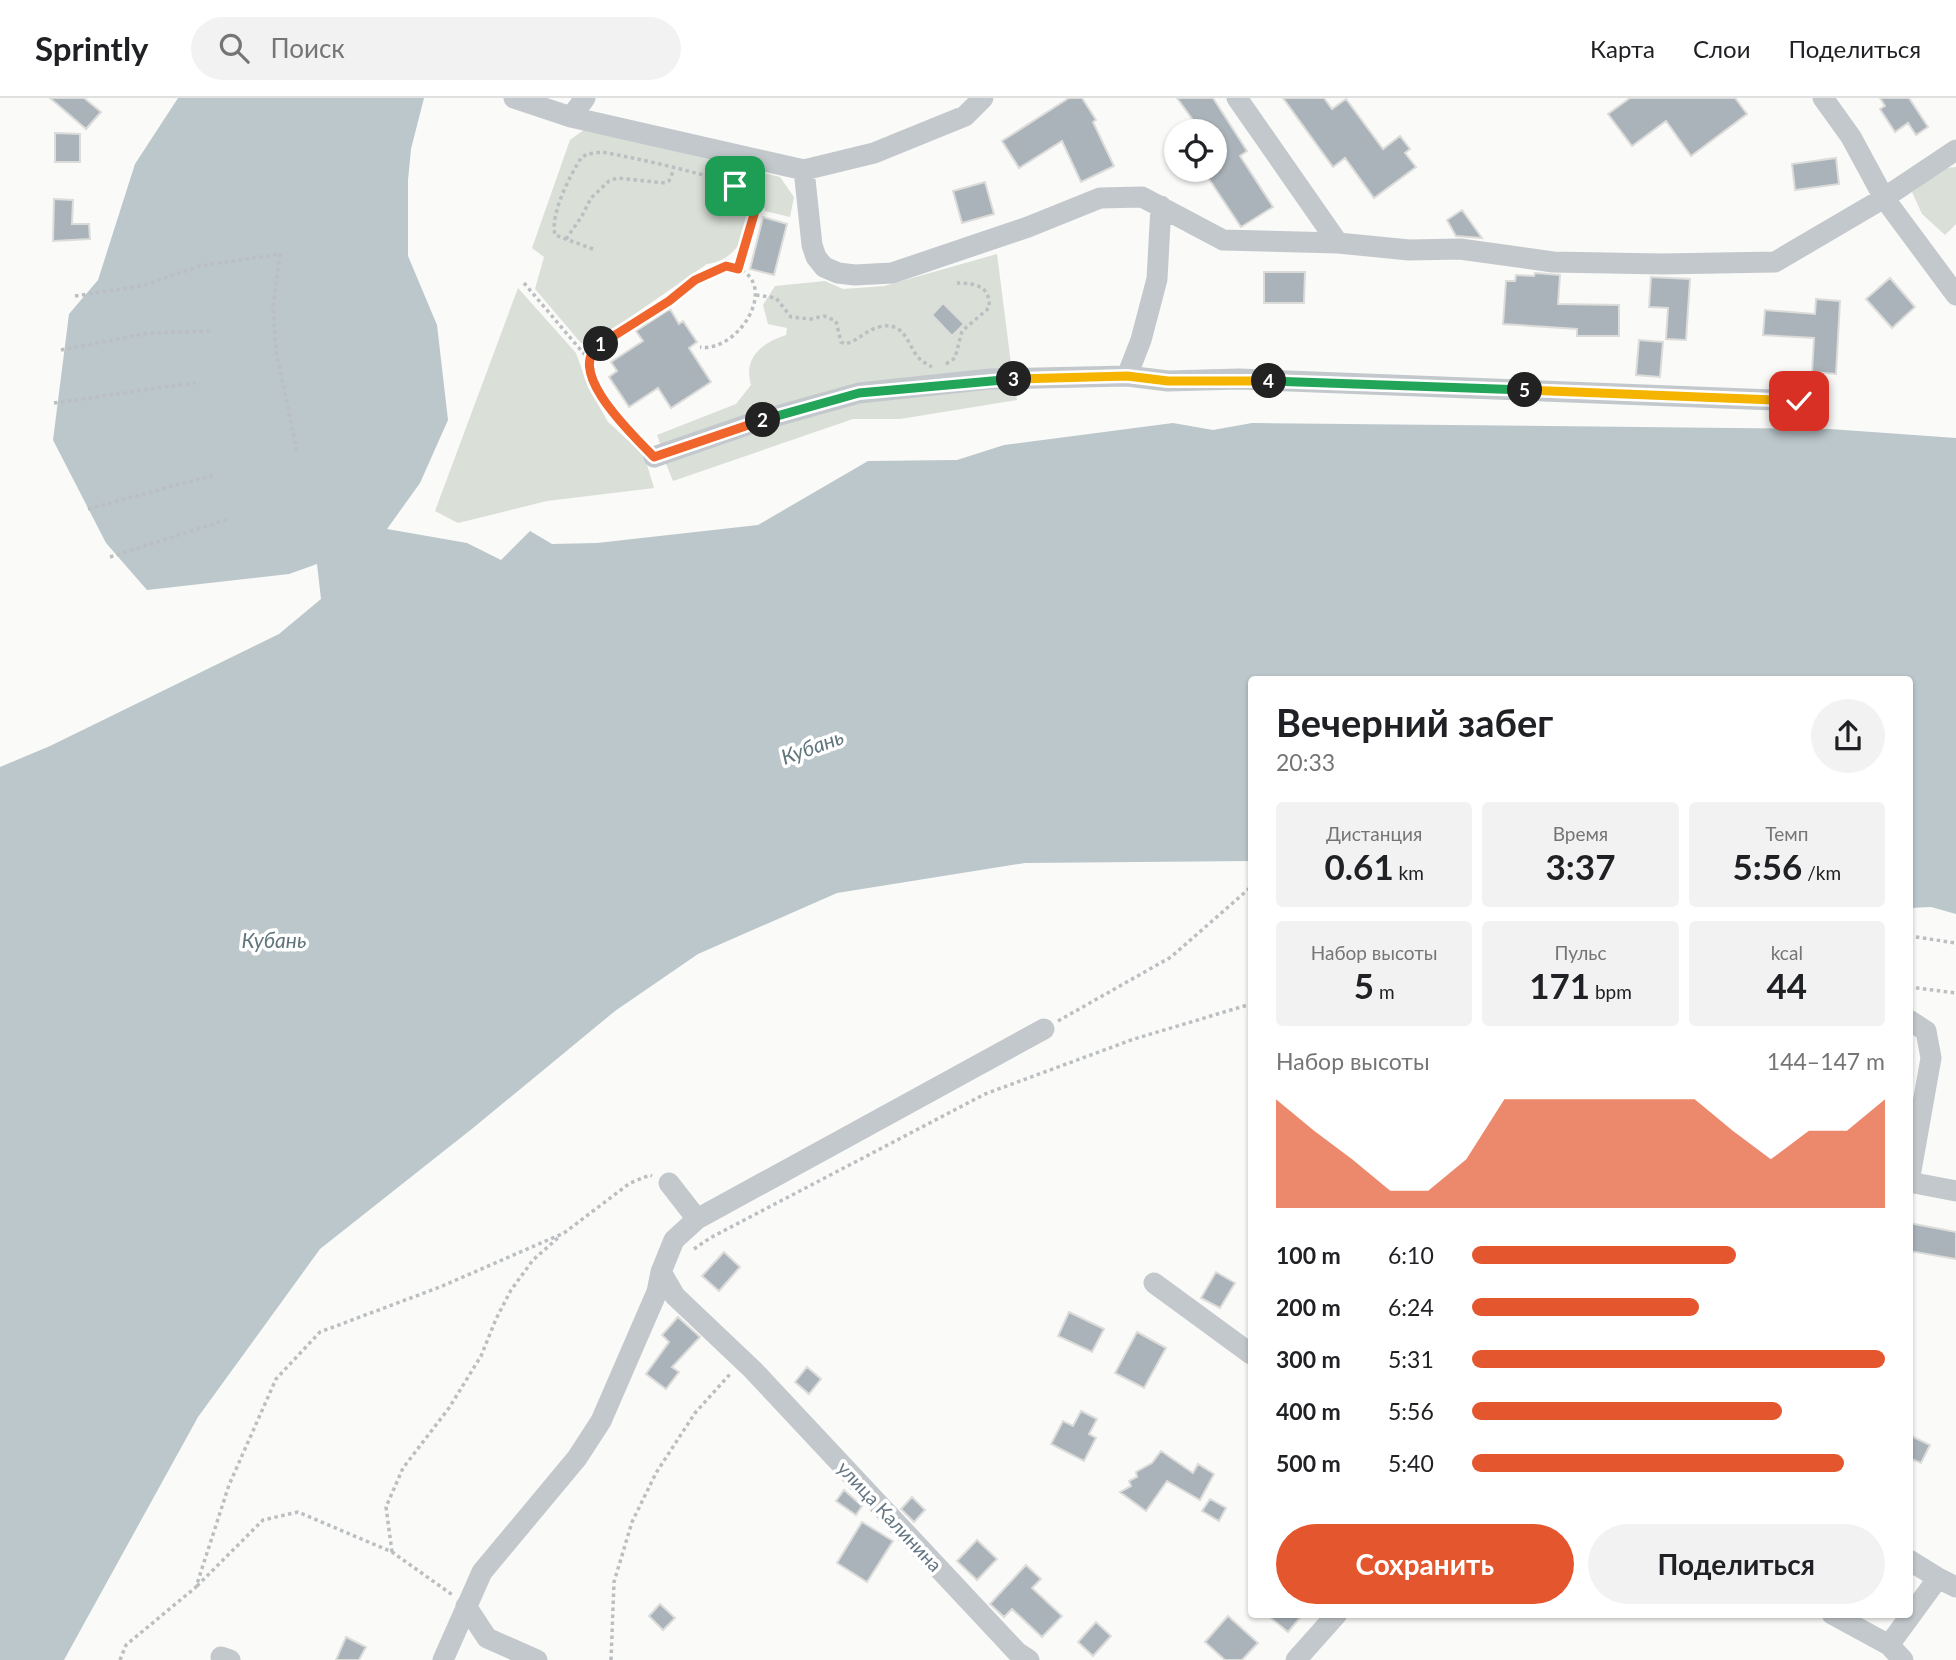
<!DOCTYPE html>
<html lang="ru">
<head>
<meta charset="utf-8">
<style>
  body { margin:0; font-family:Lato,sans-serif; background:#f2f2f2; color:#202124; height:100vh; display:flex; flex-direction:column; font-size:26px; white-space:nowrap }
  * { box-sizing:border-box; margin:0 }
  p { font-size:23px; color:#757577 }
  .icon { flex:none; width:38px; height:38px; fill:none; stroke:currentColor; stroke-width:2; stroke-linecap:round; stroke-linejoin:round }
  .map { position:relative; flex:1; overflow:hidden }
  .drawer { position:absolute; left:1248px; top:578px; width:665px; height:942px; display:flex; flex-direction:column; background:#fff; border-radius:7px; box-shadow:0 2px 5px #0004 }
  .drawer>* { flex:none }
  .tools { position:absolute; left:1164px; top:21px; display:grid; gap:14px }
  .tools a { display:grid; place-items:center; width:63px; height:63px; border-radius:50%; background:#fff; box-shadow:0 2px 5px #0004; font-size:35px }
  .pin { position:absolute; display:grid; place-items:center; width:60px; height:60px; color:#fff; margin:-30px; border-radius:14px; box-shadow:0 4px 10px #0006 }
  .km { position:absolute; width:35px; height:35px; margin:-18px; border-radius:50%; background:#222; color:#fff; font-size:19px; line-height:35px; text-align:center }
  .round { display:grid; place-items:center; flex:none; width:74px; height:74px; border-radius:37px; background:#f2f2f2 }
  .overview { display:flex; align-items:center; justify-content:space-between; height:119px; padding:0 28px }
  h1 { font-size:38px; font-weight:700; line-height:52px }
  .figures { display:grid; grid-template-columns:repeat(3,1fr); gap:10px; height:119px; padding:7px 28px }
  .figures div { display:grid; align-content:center; border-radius:7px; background:#f2f2f2; text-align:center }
  .figures b { font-size:35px; font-weight:700 }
  .figures small { font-size:19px; font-weight:400 }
  .figures p { font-size:19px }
  .chart { height:196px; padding:14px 28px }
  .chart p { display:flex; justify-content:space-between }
  .chart svg { width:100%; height:126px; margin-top:7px; fill:#e4572e; opacity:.7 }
  .primary-button { display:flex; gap:14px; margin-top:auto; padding:14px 28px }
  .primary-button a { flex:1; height:80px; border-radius:42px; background:#e4572e; color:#fff; font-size:28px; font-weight:700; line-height:80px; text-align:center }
  .primary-button a+a { background:#f2f2f2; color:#202124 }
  ul { padding:0 28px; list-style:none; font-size:23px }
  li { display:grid; grid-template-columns:112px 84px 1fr; align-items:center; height:52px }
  li i { height:18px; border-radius:9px; background:#e4572e }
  header { display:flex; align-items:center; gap:42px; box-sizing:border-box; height:98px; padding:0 35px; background:#fff; border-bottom:2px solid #e0e0e0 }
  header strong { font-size:33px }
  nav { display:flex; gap:38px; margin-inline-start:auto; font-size:24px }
  .search { width:490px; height:63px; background:#f2f2f2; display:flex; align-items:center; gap:18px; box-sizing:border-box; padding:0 24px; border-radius:38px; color:#757577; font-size:26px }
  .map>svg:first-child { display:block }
  .green { fill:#dadfd7 }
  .water { fill:#bbc7cb }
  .building { fill:#aab3b9; stroke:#dcdcda; stroke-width:2 }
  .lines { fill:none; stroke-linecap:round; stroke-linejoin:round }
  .path { stroke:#bbbfc2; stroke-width:3.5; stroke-dasharray:3.5 3.5; stroke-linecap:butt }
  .minor { stroke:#c3c8cc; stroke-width:21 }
  .split-1-casing { stroke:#fff; stroke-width:14 }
  .split-2-casing { stroke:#fff; stroke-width:14 }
  .split-3-casing { stroke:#fff; stroke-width:14 }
  .split-4-casing { stroke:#fff; stroke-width:14 }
  .split-5-casing { stroke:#fff; stroke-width:14 }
  .split-6-casing { stroke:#fff; stroke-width:14 }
  .split-1 { stroke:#f0652b; stroke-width:9 }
  .split-2 { stroke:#f0652b; stroke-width:9 }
  .split-3 { stroke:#22a559; stroke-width:9 }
  .split-4 { stroke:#f5b400; stroke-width:9 }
  .split-5 { stroke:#22a559; stroke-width:9 }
  .split-6 { stroke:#f5b400; stroke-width:9 }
  .labels { text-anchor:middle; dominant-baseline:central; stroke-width:7; stroke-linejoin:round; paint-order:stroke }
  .street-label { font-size:19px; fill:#657683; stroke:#fff }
  .water-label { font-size:21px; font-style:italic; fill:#60757c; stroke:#fff }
</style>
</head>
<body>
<header>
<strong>Sprintly</strong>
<div class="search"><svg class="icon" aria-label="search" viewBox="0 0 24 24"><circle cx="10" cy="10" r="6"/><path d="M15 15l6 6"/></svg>Поиск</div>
<nav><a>Карта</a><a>Слои</a><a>Поделиться</a></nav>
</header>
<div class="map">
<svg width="1956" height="1562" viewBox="0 0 1956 1562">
  <rect width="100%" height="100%" fill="#fafaf8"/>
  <path class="green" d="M585,31L780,79L794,99L790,119L765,113L762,100L749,105C752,133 736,163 707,166L590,247L581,245L535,191L544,159L532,150L570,42Z
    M1956,69V126L1945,137L1922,116L1912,94L1945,70Z
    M997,156L1012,274H988L662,351L657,337L736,306L751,287C743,259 762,245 786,237L787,230L768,226L763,207L775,188L825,183L843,191L884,188Z
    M518,190L576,255L588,289L608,324L644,357L654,390L547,403L458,425L435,413Z
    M1015,286L1017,302L900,321H853L673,383L664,361L861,297Z"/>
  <path class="water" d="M178,0H424L411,51L408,82V158L437,227L448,322L420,385L387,431L467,445L501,462L530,433L552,446L597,445L758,427L868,363L957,362L1004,347L1173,325L1213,332L1252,325L1830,331L1956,340V816L1931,809L1909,810V581H1251V763L1025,765L837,795L698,856L615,913L473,1030L320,1151L198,1319L64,1562H0V669L50,648L279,536L321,501L317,466L289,476L147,492L106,445L53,342L69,216L98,182L135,66Z"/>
  <path class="building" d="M50,0H84L101,14L86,31Z
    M1069,0H1082L1096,22L1093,24L1114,68L1081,84L1062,43L1019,70L1002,43Z
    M1177,0H1213L1247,53L1240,58L1273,109L1241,129L1203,72H1214V33H1201Z
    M1283,0H1324L1332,11L1346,1L1383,51L1400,38L1410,51L1405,55L1416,69L1374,100L1345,60L1333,69Z
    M1630,0H1735L1747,16L1691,58L1666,23L1632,48L1608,16Z
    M1880,0H1909L1928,29L1916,37L1908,25L1895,34L1880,11L1885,8Z
    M55,35L80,36V64H55Z
    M1836,60L1839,86L1795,92L1792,66Z
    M985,84L994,116L962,125L953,93Z
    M54,101L73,102L72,126H89L90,141L53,143Z
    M1462,112L1482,140L1456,138L1447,122Z
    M763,119L787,126L774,177L750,171Z
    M1264,174H1305L1304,205H1264Z
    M1535,175L1560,177L1558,206L1619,207V238H1577V231L1503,226L1506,183H1515L1516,177L1534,178Z
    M1651,179L1690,181L1686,242L1666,241L1668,210L1649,209Z
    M1890,180L1915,209L1892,230L1866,201Z
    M1816,201L1840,203L1836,276L1812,274L1814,240L1763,237L1765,212L1815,216Z
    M943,205L964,226L952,238L932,217Z
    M670,211L679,226L683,223L697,244L689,250L711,284L671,310L658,290L629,309L609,279L617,273L611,264L643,243L636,233Z
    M1639,242L1663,244L1660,279L1636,277Z
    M1909,1125L1956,1134V1161L1909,1153Z
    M724,1154L740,1169L719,1193L702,1178Z
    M1216,1174L1235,1185L1220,1210L1201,1200Z
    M1069,1214L1104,1231L1092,1254L1058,1238Z
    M678,1219L700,1239L672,1269L679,1274L666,1291L646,1276L669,1244L662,1237Z
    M1137,1234L1166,1250L1144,1290L1115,1275Z
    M807,1269L821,1281L809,1296L795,1284Z
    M1081,1313L1097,1321L1089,1336L1096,1340L1084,1363L1051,1346L1063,1323L1073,1328Z
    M1909,1337L1930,1347L1921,1365L1909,1360Z
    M1161,1353L1193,1375L1198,1366L1214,1376L1200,1402L1167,1383L1146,1413L1120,1394L1131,1388L1129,1383L1137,1379L1136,1374L1152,1365Z
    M844,1392L862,1408L856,1417L836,1403Z
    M912,1399L925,1412L914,1424L901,1411Z
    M1210,1401L1226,1410L1219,1423L1202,1413Z
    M862,1424L893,1443L867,1484L837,1465Z
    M977,1442L997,1461L977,1482L957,1463Z
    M1026,1467L1041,1481L1032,1490L1062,1518L1042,1539L1012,1511L1004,1519L990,1506Z
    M660,1506L675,1520L663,1532L649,1518Z
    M1266,1516H1303L1288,1534Z
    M1228,1518L1258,1545L1242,1562H1225L1205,1544Z
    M1096,1524L1111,1538L1093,1558L1078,1544Z
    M346,1539L366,1549L359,1562H336Z"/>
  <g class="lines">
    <path class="path" d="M566,141L582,118L591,100L609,83L617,80L665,85L669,83L674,71
      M593,151L555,137C550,115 570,78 581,60L587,56L602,54C630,59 727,79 746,94C753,99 755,105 755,113L738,171
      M524,185L590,263
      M756,197L776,200L791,219L811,221L824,218L836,223L841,244L845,246C858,243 866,232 879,229C901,223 906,240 915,255C919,262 925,265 932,269
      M75,198L141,188L200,168L280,156L273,208L276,253L297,353
      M61,252L149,235L210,233
      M946,266L955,260L962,233L989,210C991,188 975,185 957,185
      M54,305L199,284
      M643,347C618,320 581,290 594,250C619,234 644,220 667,204C678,197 686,187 697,181C708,175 725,165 738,170C780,189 737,255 700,249
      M88,411L214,377
      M110,459L229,421
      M1909,838L1956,845
      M1909,889L1956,895
      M1058,923L1171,859L1251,789
      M694,1151L710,1140L985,996L1134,941L1251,906
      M392,1454L386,1409L403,1370L449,1310L481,1258L496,1221L511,1192L533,1162L559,1139
      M197,1488L263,1422L298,1414L392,1454L454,1498
      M120,1562L126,1547L196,1489L229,1387L276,1281L320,1234L440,1189L564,1135L630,1085L650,1077L652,1078
      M611,1562L614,1484L632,1424L656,1375L695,1315L731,1275"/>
    <path class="minor" d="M514,0L571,19L804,72L874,55L965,18L983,0
      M1237,0L1338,145
      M1823,0L1851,39L1884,100L1956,197
      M571,19L585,0
      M804,72L812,147L816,159L824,169L838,175L855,177L892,175L1028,129L1100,100L1142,99L1223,142L1338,145L1409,152L1460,151L1553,164L1662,166L1775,164L1884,100L1956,52
      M1127,278L1141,242L1157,181L1161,108
      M654,359L755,324L859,295L990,281L1127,278L1168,283L1239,281L1799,303
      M1909,922L1926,933L1931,960L1909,1084
      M1909,1084L1956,1093
      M669,1085L697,1121L674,1142L661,1174L675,1198L753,1272L1017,1554L1029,1562
      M697,1121L1044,931
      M1154,1185L1251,1256
      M1909,1462L1938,1480
      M466,1508L487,1540L537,1562
      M1832,1516L1889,1547L1903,1562
      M1889,1547L1938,1480L1956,1489
      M221,1559L230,1562
      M443,1562L482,1474L577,1360L601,1323L657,1194L661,1174
      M1296,1562L1337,1516"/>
  </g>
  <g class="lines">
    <defs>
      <path id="split-1" d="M601,246L669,203L695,182L726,168L738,171L755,113L751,99L735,88"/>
      <path id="split-2" d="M601,246C561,271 636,340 654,359L763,322"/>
      <path id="split-3" d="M763,322L859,295L1014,281"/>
      <path id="split-4" d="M1014,281L1127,278L1168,283H1269"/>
      <path id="split-5" d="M1269,283L1525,292"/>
      <path id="split-6" d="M1525,292L1799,303"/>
    </defs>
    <use href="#split-1" class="split-1-casing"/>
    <use href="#split-2" class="split-2-casing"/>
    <use href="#split-3" class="split-3-casing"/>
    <use href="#split-4" class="split-4-casing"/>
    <use href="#split-5" class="split-5-casing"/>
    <use href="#split-6" class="split-6-casing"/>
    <use href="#split-1" class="split-1"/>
    <use href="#split-2" class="split-2"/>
    <use href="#split-3" class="split-3"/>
    <use href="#split-4" class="split-4"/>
    <use href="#split-5" class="split-5"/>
    <use href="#split-6" class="split-6"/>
  </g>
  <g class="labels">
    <g class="street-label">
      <text transform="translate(890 1418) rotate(47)">улица Калинина</text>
    </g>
    <g class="water-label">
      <text transform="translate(812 648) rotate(-20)">Кубань</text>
      <text x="274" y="841">Кубань</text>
    </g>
  </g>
</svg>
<div class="tools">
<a><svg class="icon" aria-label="locate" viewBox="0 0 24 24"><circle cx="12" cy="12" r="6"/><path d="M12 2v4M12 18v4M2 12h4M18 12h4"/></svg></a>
</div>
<div class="pin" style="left:735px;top:88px;background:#1e9e55"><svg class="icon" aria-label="arrive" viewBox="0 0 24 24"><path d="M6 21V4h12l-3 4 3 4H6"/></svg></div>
<div class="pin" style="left:1799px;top:303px;background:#d93025"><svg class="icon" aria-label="check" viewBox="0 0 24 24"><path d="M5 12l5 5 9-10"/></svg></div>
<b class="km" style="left:601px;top:246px">1</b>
<b class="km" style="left:763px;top:322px">2</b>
<b class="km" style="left:1014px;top:281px">3</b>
<b class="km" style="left:1269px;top:283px">4</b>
<b class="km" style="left:1525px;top:292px">5</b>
<section class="drawer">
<div class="overview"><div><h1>Вечерний забег</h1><p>20:33</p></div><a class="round"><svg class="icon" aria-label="share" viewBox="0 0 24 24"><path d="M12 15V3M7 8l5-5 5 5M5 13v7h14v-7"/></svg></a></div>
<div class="figures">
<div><p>Дистанция</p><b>0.61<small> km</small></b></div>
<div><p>Время</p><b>3:37</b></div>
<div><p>Темп</p><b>5:56<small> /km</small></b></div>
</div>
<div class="figures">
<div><p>Набор высоты</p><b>5<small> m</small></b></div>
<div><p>Пульс</p><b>171<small> bpm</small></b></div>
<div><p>kcal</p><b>44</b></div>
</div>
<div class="chart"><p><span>Набор высоты</span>144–147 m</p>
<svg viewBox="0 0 160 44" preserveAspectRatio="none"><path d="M0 44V6L10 17L20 27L30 38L40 38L50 27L60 6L70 6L80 6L90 6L100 6L110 6L120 17L130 27L140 17L150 17L160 6V44z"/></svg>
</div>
<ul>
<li><b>100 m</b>6:10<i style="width:64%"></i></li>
<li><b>200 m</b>6:24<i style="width:55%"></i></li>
<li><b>300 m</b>5:31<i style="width:100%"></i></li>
<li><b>400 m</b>5:56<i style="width:75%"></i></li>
<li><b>500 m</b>5:40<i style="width:90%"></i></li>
</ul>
<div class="primary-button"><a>Сохранить</a><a>Поделиться</a></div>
</section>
</div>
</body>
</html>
